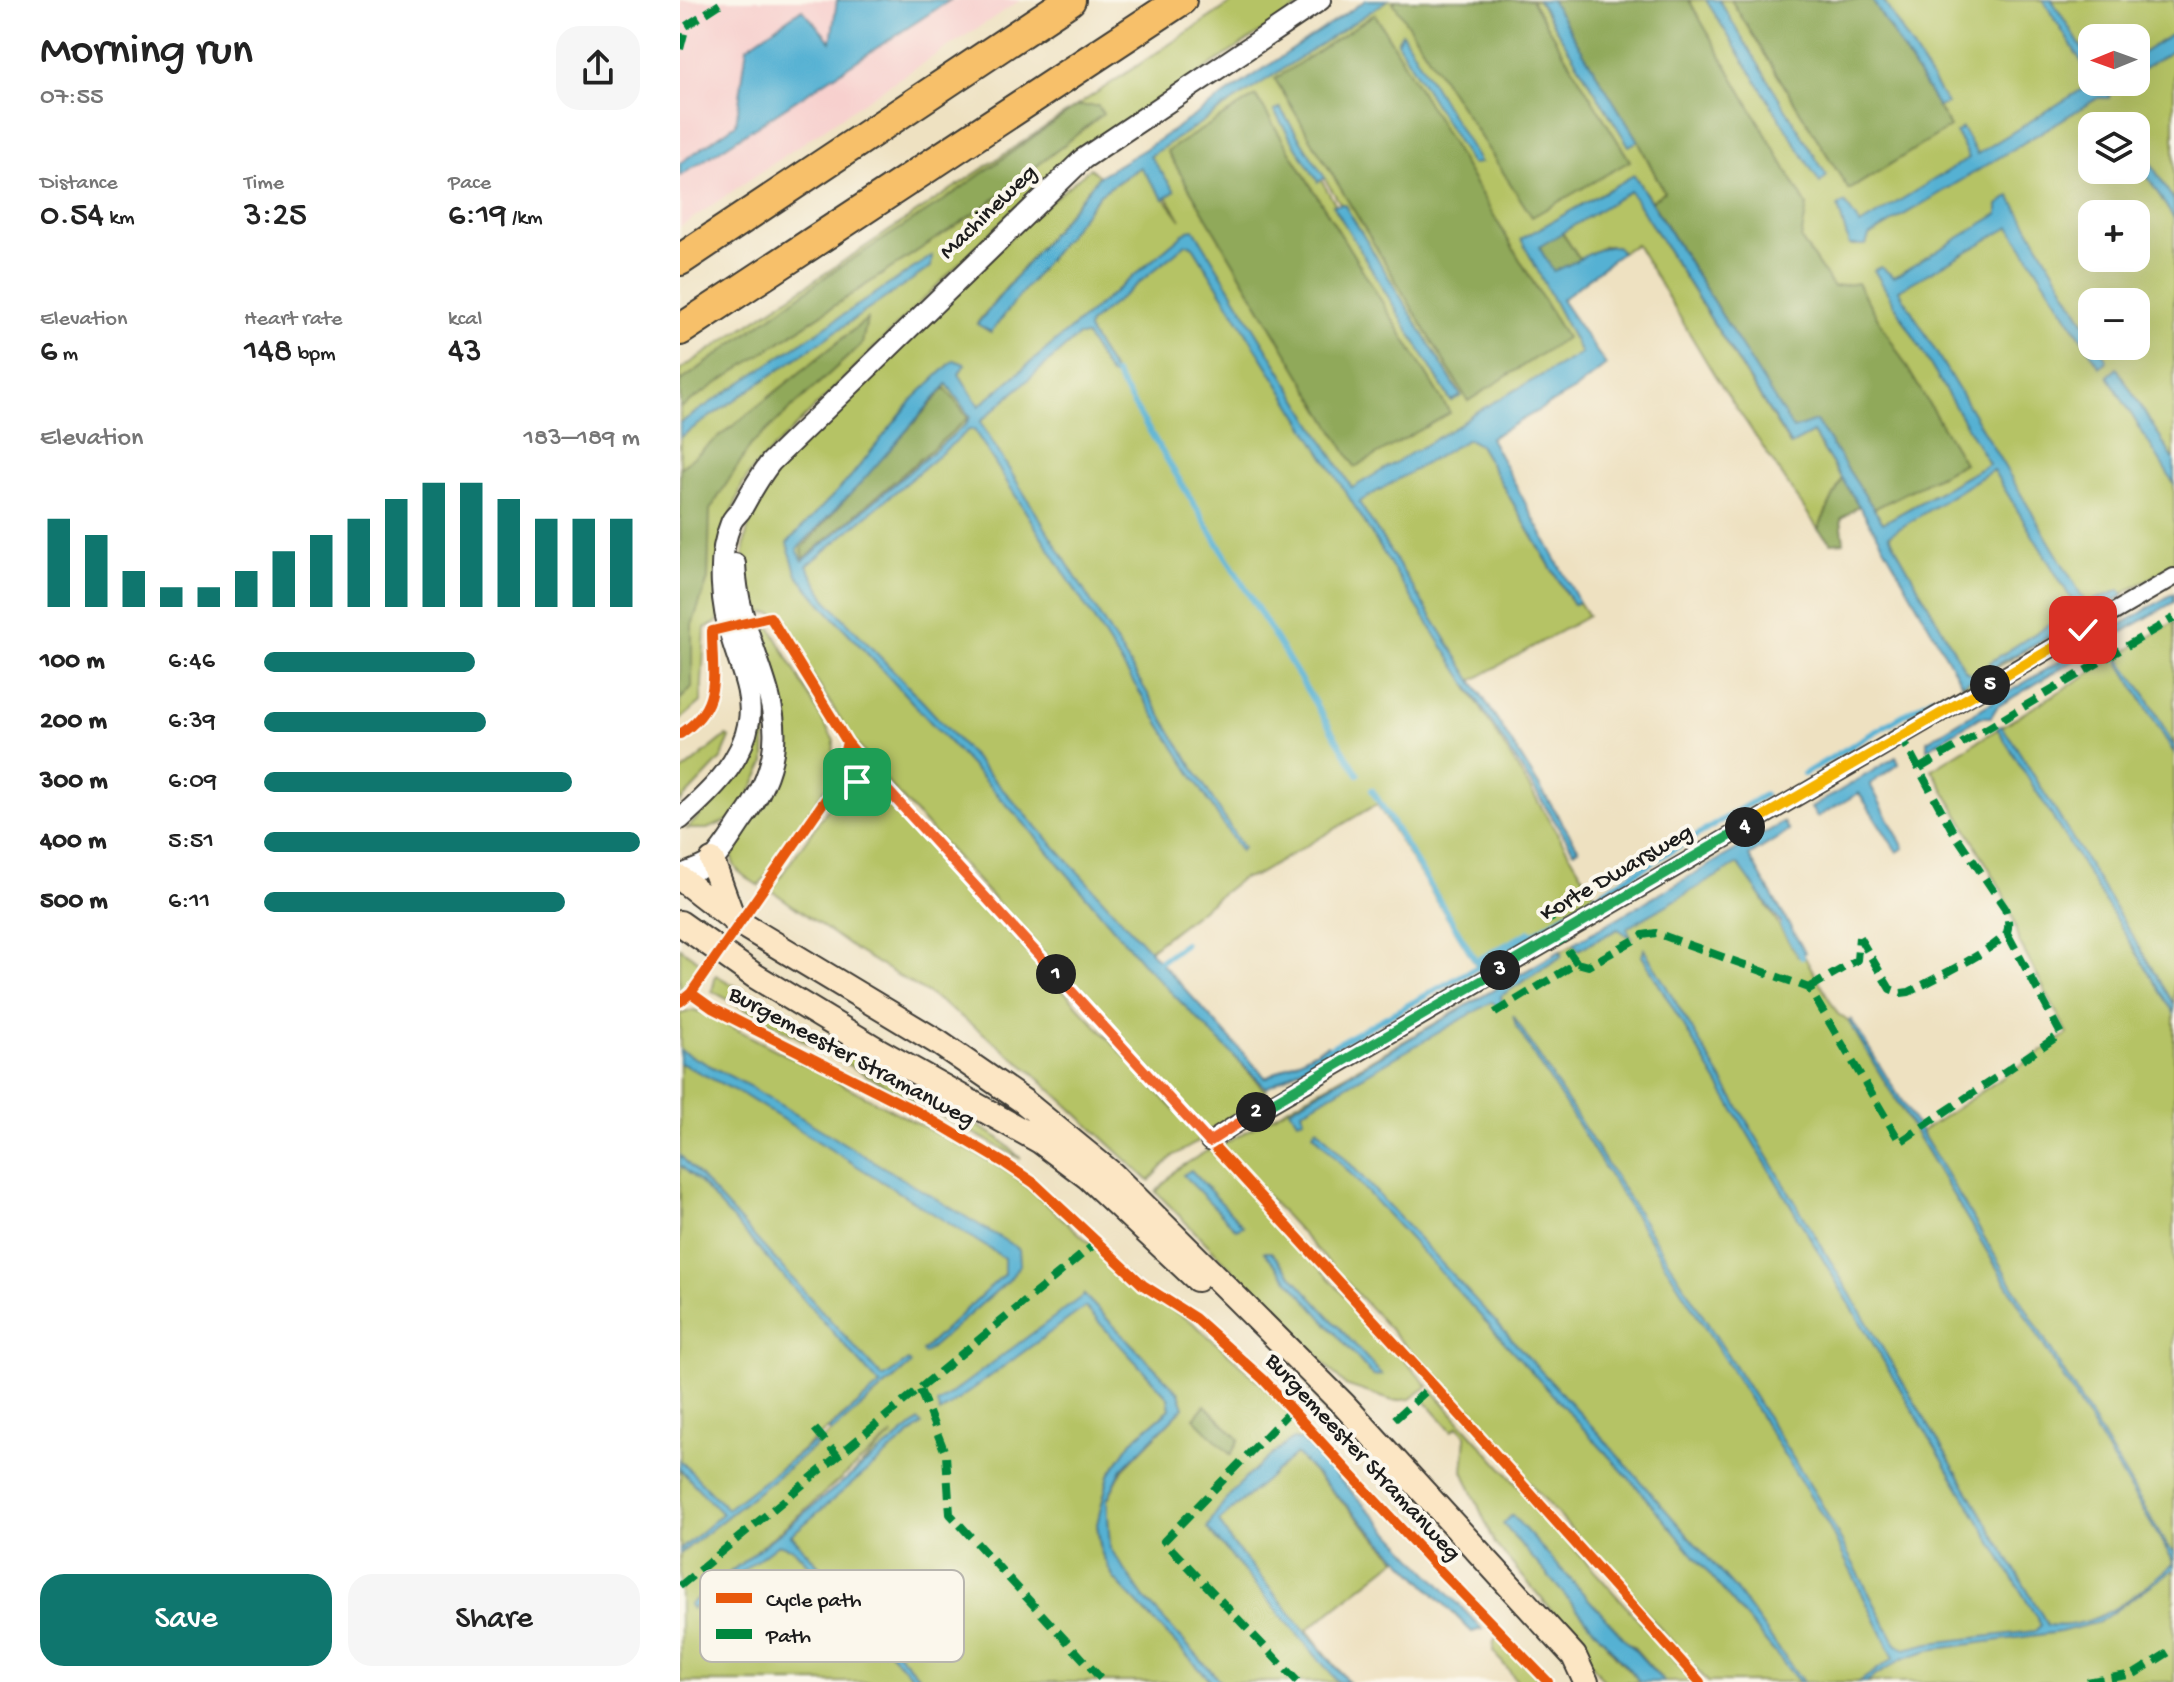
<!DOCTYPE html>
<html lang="en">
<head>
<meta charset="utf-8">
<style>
  body { margin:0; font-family:"Gochi Hand",sans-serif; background:#f6f6f6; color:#222; height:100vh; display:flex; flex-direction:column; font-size:30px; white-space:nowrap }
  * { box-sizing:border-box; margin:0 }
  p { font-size:26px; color:#767676 }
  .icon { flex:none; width:44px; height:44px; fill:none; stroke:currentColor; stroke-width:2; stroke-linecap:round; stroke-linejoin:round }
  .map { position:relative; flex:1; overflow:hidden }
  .side { display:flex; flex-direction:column; background:#fff; width:680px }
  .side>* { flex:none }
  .needle { width:52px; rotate:269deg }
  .controls { position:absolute; left:1398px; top:24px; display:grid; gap:16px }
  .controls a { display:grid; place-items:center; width:72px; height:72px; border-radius:16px; background:#fff; box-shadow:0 8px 32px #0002; font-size:40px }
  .pin { position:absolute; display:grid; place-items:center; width:68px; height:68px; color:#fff; margin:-34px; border-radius:16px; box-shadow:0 4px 12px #0006 }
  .km { position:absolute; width:40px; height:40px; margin:-20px; border-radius:50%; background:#222; color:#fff; font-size:22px; line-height:40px; text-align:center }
  .round { display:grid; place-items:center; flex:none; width:84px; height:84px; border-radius:24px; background:#f6f6f6 }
  .summary { display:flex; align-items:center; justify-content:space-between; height:136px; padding:0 40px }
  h1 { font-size:44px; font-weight:600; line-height:60px }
  .figures { display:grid; grid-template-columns:repeat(3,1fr); gap:12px; height:136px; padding:8px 40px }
  .figures div { display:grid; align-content:center }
  .figures b { font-size:34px; font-weight:600 }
  .figures small { font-size:22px; font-weight:400 }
  .figures p { font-size:22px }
  .chart { height:224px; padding:16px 40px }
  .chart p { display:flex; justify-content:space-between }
  .chart svg { width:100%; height:144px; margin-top:8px; stroke:#0f766e; stroke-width:6 }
  .primary-button { display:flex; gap:16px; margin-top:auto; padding:16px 40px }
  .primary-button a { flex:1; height:92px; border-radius:24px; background:#0f766e; color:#fff; font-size:32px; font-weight:600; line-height:92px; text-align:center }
  .primary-button a+a { background:#f6f6f6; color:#222 }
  ul { padding:0 40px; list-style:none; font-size:26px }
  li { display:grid; grid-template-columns:128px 96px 1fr; align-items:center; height:60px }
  li i { height:20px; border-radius:10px; background:#0f766e }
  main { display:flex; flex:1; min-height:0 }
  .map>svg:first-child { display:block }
  .built { fill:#f7d0ce }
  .green { fill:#b5c365; stroke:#687040; stroke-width:2; fill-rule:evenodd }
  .forest { fill:#90a95a; stroke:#56623b; stroke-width:2 }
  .water { fill:#55b1d3; stroke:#386678; stroke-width:2; fill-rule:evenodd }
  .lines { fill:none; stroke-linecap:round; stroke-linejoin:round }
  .stream { stroke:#55b1d3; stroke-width:6 }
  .minor-casing { stroke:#3c3a35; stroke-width:20 }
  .tertiary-casing { stroke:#3c3a35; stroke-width:24 }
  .secondary-casing { stroke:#3c3a35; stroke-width:28 }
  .motorway-casing { stroke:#3c3a35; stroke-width:34 }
  .minor { stroke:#fff; stroke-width:16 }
  .tertiary { stroke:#fff; stroke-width:20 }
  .secondary { stroke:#fce6c4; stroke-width:24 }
  .motorway { stroke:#f7c06b; stroke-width:30 }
  .quiet { stroke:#00873e; stroke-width:8; stroke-dasharray:16 8; stroke-linecap:butt }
  .cycleway-casing { stroke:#fbf7ec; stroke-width:15 }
  .cycleway { stroke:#e8590c; stroke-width:10 }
  .split-1-casing { stroke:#fff; stroke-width:16 }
  .split-2-casing { stroke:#fff; stroke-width:16 }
  .split-3-casing { stroke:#fff; stroke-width:16 }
  .split-4-casing { stroke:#fff; stroke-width:16 }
  .split-5-casing { stroke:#fff; stroke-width:16 }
  .split-6-casing { stroke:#fff; stroke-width:16 }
  .split-1 { stroke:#f0652b; stroke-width:10 }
  .split-2 { stroke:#f0652b; stroke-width:10 }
  .split-3 { stroke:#22a559; stroke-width:10 }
  .split-4 { stroke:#22a559; stroke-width:10 }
  .split-5 { stroke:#f5b400; stroke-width:10 }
  .split-6 { stroke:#f5b400; stroke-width:10 }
  .labels { text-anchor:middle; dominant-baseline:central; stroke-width:8; stroke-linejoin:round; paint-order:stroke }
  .street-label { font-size:24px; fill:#1c1c1c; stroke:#fbf7ec }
  .key { fill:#fbf7ec; stroke:#b8b5ae; stroke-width:2 }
  .key-label { font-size:22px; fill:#1c1c1c }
</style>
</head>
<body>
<main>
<section class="side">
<div class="summary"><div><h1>Morning run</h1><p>07:55</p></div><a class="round"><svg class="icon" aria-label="share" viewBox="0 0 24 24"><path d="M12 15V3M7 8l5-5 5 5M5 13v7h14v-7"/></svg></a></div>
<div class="figures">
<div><p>Distance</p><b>0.54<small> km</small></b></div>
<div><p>Time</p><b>3:25</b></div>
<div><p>Pace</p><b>6:19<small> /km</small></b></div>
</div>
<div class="figures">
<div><p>Elevation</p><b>6<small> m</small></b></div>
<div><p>Heart rate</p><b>148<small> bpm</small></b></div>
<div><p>kcal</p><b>43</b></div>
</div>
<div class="chart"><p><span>Elevation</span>183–189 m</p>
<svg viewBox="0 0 160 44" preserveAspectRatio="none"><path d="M5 44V17M15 44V22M25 44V33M35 44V38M45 44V38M55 44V33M65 44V27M75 44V22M85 44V17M95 44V11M105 44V6M115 44V6M125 44V11M135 44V17M145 44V17M155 44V17"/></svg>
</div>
<ul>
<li><b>100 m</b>6:46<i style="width:56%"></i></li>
<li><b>200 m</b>6:39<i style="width:59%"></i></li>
<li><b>300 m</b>6:09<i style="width:82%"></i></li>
<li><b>400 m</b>5:51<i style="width:100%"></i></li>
<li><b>500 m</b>6:11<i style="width:80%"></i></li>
</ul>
<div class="primary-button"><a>Save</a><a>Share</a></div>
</section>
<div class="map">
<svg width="1494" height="1682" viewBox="0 0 1494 1682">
  <rect width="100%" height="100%" fill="#fbf7ec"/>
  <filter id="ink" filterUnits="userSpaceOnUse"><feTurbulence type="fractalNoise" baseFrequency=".0125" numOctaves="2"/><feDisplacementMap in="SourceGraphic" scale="16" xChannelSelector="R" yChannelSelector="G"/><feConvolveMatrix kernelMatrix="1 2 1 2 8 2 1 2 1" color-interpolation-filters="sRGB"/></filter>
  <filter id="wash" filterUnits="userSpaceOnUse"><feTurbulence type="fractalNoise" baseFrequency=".006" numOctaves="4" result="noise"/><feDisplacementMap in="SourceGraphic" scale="32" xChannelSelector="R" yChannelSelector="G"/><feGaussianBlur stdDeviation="1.8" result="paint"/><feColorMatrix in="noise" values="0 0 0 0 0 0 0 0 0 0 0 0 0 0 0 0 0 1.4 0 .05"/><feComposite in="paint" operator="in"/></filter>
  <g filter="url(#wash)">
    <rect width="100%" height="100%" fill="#eee1c1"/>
    <path class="built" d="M0,0H341L192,96L0,227Z"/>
    <path class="green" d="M556,0H629L468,107L401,147L334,209L73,469L62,486L42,541L39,618L36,623L25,628L21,702L0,720V370Z
      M708,0H858L949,145L958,141L871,0H1494V564L1284,687L1209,535L1299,469L1203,523L984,193L971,201L954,175L842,239L901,353L799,445L892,604L899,602L908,616L786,684L918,900L798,968L697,804L575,876L562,878L464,954L587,1093L526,1132L210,785L173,739L93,613L68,612C56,557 65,517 95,470L346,222L410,168L419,176L297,323L310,332L420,194L461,167L501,220L461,153L579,75ZM1412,38H1456V82H1412ZM599,108H600L781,395L771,401ZM1412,126H1456V170H1412ZM1330,197L1412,335V302H1456V346H1419L1427,360L1420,366ZM1412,214H1456V258H1412Z
      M950,191L1110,445L1132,432L1162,479L1138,529L1035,376L956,244L942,252L936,246H924L900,260L881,231Z
      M1494,622V1551L1488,1547L1241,1132L1388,1034L1338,940L1333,917L1321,889L1252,769Z
      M90,626L154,741L152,778L79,886C65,876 51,871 52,853L103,753L106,725L100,690L74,629Z
      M79,695L86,702L85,763L64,805L49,820L27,829H7C47,785 83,760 79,695Z
      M46,736L50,738L41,759L0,802V773Z
      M184,787L202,795L518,1135V1142L493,1156L469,1181L352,1072L303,1033L255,998L177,951L91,890L157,796L168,790Z
      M1054,852L1118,957L1123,954L1158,1014L1169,1022L1491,1557L1494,1563V1682H1028L799,1426L541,1146Z
      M0,948L26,966L0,991Z
      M36,975L319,1138L341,1159L32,991Z
      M14,1010L29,1015L329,1171L466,1293L513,1323L541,1347L592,1394L647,1454L623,1441L613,1439L542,1517L616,1454L717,1559L627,1630L668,1682H541L464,1598L430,1549L427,1500L443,1469L504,1407L499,1393L404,1295L405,1306L488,1397L490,1409L452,1441L429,1475L417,1525L421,1552L434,1579L532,1682H244L111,1535L213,1434L74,1553L98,1544L114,1549L237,1682H0V1554L137,1444L222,1372L201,1385L0,1551V1014Z
      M530,1149L748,1386L730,1399L713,1401L665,1385L476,1192L496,1170ZM585,1252H591L701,1375L693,1376Z
      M752,1390L1014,1682H984L952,1645L927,1646L960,1682H925L867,1605L815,1544L783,1471L786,1436L778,1426L772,1431L743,1399Z
      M820,1635L863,1682H838L813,1651L814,1641Z"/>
    <path class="forest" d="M717,0H851L950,161L852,217L713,2Z
      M871,0H1009L1127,206L1121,239L1153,287L1177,283L1284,463L1194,509L1136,421L1113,430L971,201L984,192L958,141Z
      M1051,0H1192L1270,127L1169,190Z
      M695,14L886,338L788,401L595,79Z
      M576,96L770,413L675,467L487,151Z
      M397,106H418L423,114L310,203L0,408V382L151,273L263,201Z
      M881,231L900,260L873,272L859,247Z
      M187,319L182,344L71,445L30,510L28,579L12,625V687L0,700V468Z
      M265,388L288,418L124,559L122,548Z
      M1162,479L1179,506L1161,519L1164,542L1151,543L1138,529Z
      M525,1405L559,1439L551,1455L514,1418Z"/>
    <path class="water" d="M157,0H270L0,176V163L56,124L67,47L122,9L151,42Z
      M686,0H708L470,156L495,191L484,199L460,167L420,194L311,332L297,324L419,176L465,149Z
      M858,0H871L958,141L949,146Z
      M1026,0H1039L1147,176L1140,183Z
      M1192,0H1203L1267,104L1258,107Z
      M1363,0H1372L1412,64V79Z
      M722,33L800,163L791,164L717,42Z
      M1494,33V50L1459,71L1456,57Z
      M1414,82H1423L1430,93L1429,98H1418L1189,236L1186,245H1169L1158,206L1165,203L1180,225L1289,158L1276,133L1282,128L1297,154Z
      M600,108L645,178L638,182L594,111Z
      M1456,139L1494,201V219L1456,158Z
      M954,175L1113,429L1136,421L1203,523L1309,464L1194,270L1201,267L1214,277L1318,214V205L1330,196L1412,335V346H1419L1427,360L1420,367L1330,227L1219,290L1406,603L1440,590L1443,596L1311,668L1309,663L1396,607L1313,470L1209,535L1285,670L1290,674L1295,672L1296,676L1282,684L1200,539L1133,433L1111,445L950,191L859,247L873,271C895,265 914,246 936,246L942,252L881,300L926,365L896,389L810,438L899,602L893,605L799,445L788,439L679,502L899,849L894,851L724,586L512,245L506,244L409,324L408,330L438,379L429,374L406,336H398L300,422L563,848L560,851L294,430H289L127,566L148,602L243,702L586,1078L647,1045L653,1051L586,1088L466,967L351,831L145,608L117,575L107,543L168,480L234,398L274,360L285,364L279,374L299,406L508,230L514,229L672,488L779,425L791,415L901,353L841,239ZM267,384L290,417L286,424L123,561L117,549L179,485Z
      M664,204L781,396L771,401L653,205Z
      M252,256L251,267L0,437V423Z
      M1437,368L1494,460V484L1428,376Z
      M1494,593V602L1439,634L1435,644H1422L1317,707L1311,717H1300L1247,749V741Z
      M1437,659H1440L1466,695L1494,746V753Z
      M1321,726L1332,740L1494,1004V1013L1317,728Z
      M1216,757L1219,764L1190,784L1224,848L1217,852L1179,793L1137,817L1131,808Z
      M1104,822L1109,831L1069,856L1125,952L1123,954L1058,864L947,928L951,938L938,929L898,950L894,943Z
      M964,949L1368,1625C1417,1631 1458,1593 1493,1564L1491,1557L1169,1022L1171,1019L1257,1158L1488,1547L1494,1551V1569L1419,1622L1380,1632L1249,1650L1222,1659L1186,1682H1179L1214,1658L1148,1525L836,1026L833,1015L1140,1501L1216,1644L1225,1649L1250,1643L1355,1631L1361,1625L962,956Z
      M880,951L882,956L821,996L822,1003L818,1007L812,1002L622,1111L624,1119L617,1121L610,1109Z
      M0,1050L69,1086L339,1249L340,1265L329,1280L244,1354L242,1351L324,1274V1258L62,1094L0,1063Z
      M637,1128L920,1435L1055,1589L1123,1682H1119L956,1486L633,1133Z
      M0,1155L203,1378L228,1361L231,1364L152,1432L148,1430L200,1385L21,1184L0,1165Z
      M511,1170L563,1226L556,1229L503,1175Z
      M584,1252H591L702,1375L693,1376Z
      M404,1295L499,1393L504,1407L442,1469L427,1500L430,1548L464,1598L541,1682H532L434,1579L421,1552L417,1524L429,1475L452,1441L490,1409L488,1397L405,1307L260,1413L257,1404Z
      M239,1421L242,1425L111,1535L244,1682H237L114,1549L98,1544L12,1609L9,1605Z
      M613,1439L623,1441L802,1629L792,1632L616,1454L539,1521L551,1542L668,1682H658L527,1528C547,1491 579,1464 613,1439Z
      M133,1443L137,1445L0,1554V1550L42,1514L0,1469V1460L47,1509Z
      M832,1515L984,1682H960L823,1524Z"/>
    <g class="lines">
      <path class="stream" d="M435,374L678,774
        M1124,774L1252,698
        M692,790L796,961L850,932
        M1103,926L1122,957
        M478,963L504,944
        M650,1048L805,963L1084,795"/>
    </g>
  </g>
  <g filter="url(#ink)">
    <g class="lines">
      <defs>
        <path id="minor" d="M529,1142L553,1126L1494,577"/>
        <path id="tertiary" d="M0,819C30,792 62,763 69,721C73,694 61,669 53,643C41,607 36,559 51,523C53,517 59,514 62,508C71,492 79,477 91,462L403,159L640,0
          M0,876C10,871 25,867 33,860C44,849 53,833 62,820C137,720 59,666 55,564"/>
        <path id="secondary" d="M32,861L53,919
          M0,878L53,919L259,1043L343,1101L432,1174L664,1405L894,1656L906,1682
          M0,923L75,976L199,1051L360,1141L408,1177L517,1279"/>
        <path id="motorway" d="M0,260L390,0
          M0,330L501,0"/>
      </defs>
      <use href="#minor" class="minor-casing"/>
      <use href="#tertiary" class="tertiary-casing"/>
      <use href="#secondary" class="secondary-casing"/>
      <use href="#motorway" class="motorway-casing"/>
      <use href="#minor" class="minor"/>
      <use href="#tertiary" class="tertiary"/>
      <use href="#secondary" class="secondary"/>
      <use href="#motorway" class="motorway"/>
      <path class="quiet" d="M0,49L6,26L46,0
        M1240,768L1494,618
        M1179,937L1210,989L1221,993L1229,992C1248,982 1319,948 1327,932C1330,924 1327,915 1325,908L1271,828L1221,736
        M897,963L908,966L963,935L976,933L1129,988L1220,1142L1381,1034L1327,933
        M1129,988L1177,960L1179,937
        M815,1013L897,963L878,936L868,915
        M240,1390L266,1455L270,1514L424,1682
        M611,1410L484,1541L618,1682
        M715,1419L753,1385
        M135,1429L158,1456
        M0,1586L416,1243
        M1407,1682L1454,1674L1494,1649"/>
      <defs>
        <path id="cycleway" d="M0,734C43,706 32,676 32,631L90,617L167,742L201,783L753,1385L1020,1682
          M11,993L32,1008L240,1113L326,1164L354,1183L463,1285L515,1318L583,1379L750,1560L868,1682
          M0,1002L11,993L157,783L167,742"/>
      </defs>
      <use href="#cycleway" class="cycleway-casing"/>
      <use href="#cycleway" class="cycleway"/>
    </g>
  </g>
  <g class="lines" filter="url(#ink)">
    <defs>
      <path id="split-1" d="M177,782L201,783L376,974"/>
      <path id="split-2" d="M376,974L529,1142L576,1112"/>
      <path id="split-3" d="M576,1112L820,970"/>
      <path id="split-4" d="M820,970L1065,827"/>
      <path id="split-5" d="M1065,827L1310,685"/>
      <path id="split-6" d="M1310,685L1403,630"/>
    </defs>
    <use href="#split-1" class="split-1-casing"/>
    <use href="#split-2" class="split-2-casing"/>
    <use href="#split-3" class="split-3-casing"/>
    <use href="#split-4" class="split-4-casing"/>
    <use href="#split-5" class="split-5-casing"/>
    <use href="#split-6" class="split-6-casing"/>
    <use href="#split-1" class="split-1"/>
    <use href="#split-2" class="split-2"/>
    <use href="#split-3" class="split-3"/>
    <use href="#split-4" class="split-4"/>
    <use href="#split-5" class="split-5"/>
    <use href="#split-6" class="split-6"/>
  </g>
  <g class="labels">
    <g class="street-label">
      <text transform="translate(309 213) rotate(-44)">Machineweg</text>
      <text transform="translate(937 874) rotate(-30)">Korte Dwarsweg</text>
      <text transform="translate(171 1058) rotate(28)">Burgemeester Stramanweg</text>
      <text transform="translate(682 1458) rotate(47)">Burgemeester Stramanweg</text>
    </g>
  </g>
  <rect x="20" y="1570" width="264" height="92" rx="12" class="key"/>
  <rect x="36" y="1593" width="36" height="10" fill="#e8590c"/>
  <rect x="36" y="1629" width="36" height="10" fill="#00873e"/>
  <g class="key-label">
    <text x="86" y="1606">Cycle path</text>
    <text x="86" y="1642">Path</text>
  </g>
</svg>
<div class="controls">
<a><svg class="needle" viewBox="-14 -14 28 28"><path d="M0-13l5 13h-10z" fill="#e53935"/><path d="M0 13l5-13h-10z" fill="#767676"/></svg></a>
<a><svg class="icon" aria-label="layers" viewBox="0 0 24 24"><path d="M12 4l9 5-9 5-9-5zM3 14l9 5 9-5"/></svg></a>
<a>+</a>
<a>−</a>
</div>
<div class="pin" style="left:177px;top:782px;background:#1e9e55"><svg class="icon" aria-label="arrive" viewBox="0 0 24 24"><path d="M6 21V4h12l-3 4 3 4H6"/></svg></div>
<div class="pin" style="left:1403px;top:630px;background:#d93025"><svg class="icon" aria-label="check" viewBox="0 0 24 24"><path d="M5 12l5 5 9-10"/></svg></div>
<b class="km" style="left:376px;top:974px">1</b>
<b class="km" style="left:576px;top:1112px">2</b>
<b class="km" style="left:820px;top:970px">3</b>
<b class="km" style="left:1065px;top:827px">4</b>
<b class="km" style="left:1310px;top:685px">5</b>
</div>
</main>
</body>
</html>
